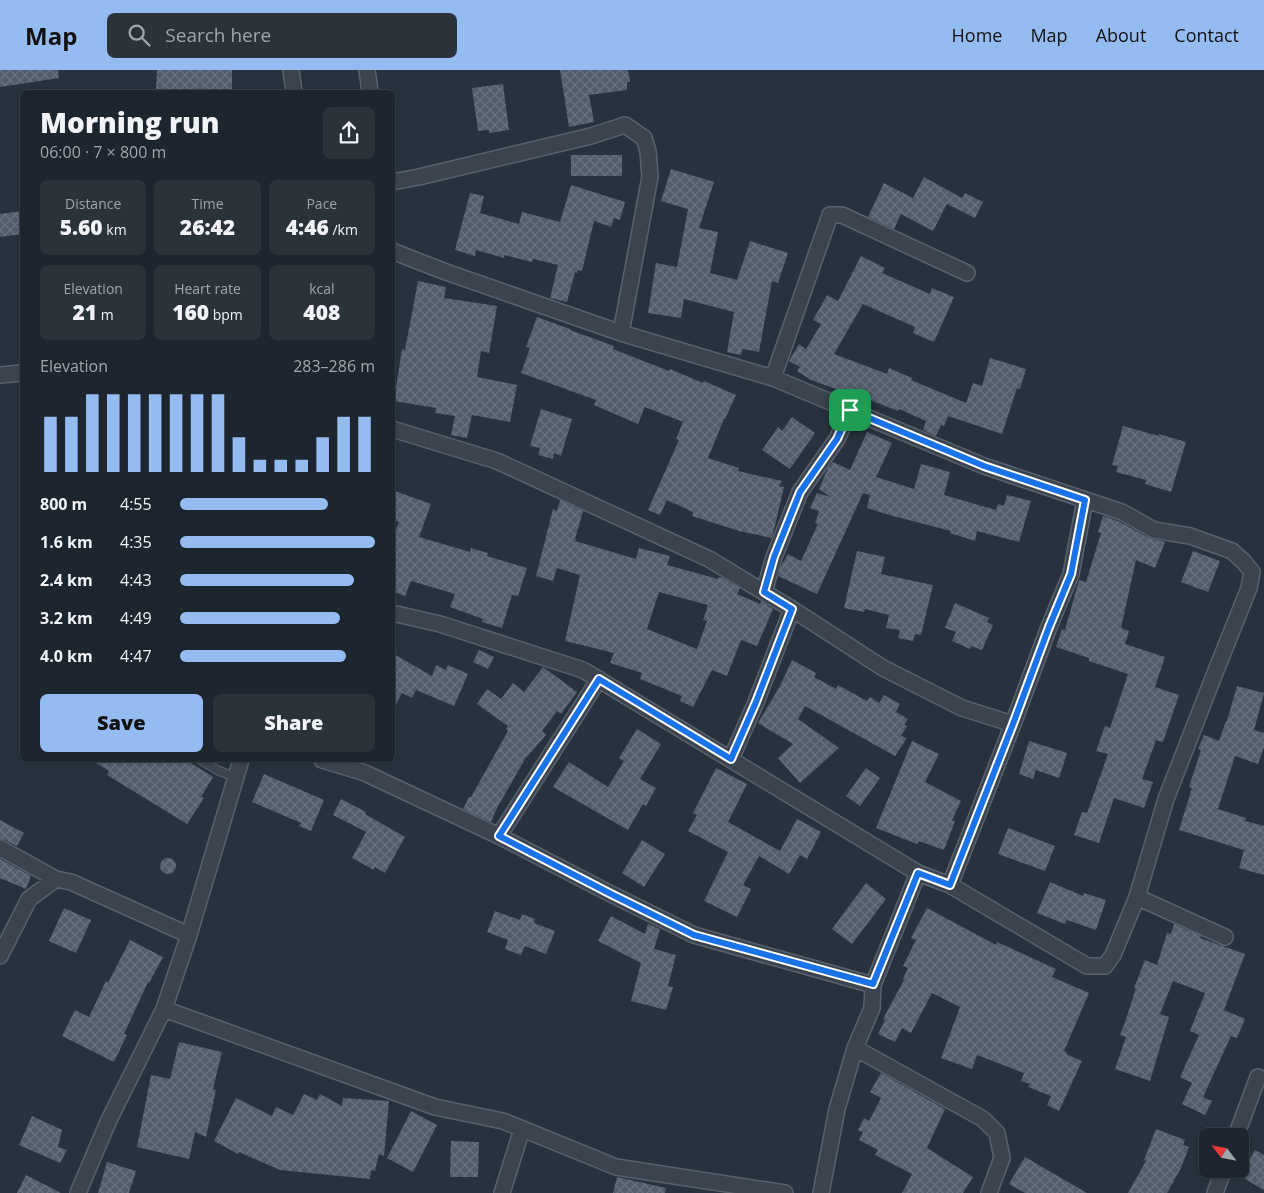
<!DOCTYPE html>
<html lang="en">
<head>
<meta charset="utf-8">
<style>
  body { margin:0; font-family:"Open Sans",sans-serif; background:#2a323a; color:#f1f3f6; height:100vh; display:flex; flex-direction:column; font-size:19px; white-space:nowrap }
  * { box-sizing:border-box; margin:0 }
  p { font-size:16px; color:#a0a5aa }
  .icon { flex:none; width:28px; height:28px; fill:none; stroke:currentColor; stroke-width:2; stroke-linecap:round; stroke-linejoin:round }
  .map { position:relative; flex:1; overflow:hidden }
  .sheet { position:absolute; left:20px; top:20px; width:375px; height:672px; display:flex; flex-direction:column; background:#1d262e; border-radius:8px; box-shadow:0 1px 4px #0004,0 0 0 1px #3b434a }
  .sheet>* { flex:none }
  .needle { width:32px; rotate:302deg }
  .buttons { position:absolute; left:1199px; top:1058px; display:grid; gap:10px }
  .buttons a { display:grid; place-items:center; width:50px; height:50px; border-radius:8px; background:#1d262e; box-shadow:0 1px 4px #0004,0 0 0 1px #3b434a; font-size:25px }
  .pin { position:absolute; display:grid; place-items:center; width:42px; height:42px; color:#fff; margin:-21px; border-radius:10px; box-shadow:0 2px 8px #0006 }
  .round { display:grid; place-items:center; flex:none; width:52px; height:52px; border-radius:8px; background:#2a323a }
  .head { display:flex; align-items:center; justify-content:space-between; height:85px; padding:0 20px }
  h1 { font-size:28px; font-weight:800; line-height:38px }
  .metrics { display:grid; grid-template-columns:repeat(3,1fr); gap:8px; height:85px; padding:5px 20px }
  .metrics div { display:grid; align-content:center; border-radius:8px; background:#2a323a; text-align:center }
  .metrics b { font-size:21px; font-weight:800 }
  .metrics small { font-size:14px; font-weight:400 }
  .metrics p { font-size:14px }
  .chart { height:140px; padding:10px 20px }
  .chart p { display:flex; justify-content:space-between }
  .chart svg { width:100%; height:90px; margin-top:5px; stroke:#94bcf1; stroke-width:6 }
  .primary-button { display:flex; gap:10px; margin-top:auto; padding:10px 20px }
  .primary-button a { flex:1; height:58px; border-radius:8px; background:#94bcf1; color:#111; font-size:20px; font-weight:800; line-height:58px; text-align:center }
  .primary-button a+a { background:#2a323a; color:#f1f3f6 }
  ul { padding:0 20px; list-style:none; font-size:16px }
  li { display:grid; grid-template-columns:80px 60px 1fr; align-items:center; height:38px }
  li i { height:12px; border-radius:6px; background:#94bcf1 }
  header { display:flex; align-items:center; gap:30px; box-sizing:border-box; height:70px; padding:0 25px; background:#94bcf1; color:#111 }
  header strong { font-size:24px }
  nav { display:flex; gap:28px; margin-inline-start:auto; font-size:18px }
  .search { width:350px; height:45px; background:#2a323a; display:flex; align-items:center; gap:12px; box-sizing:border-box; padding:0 18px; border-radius:8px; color:#a0a5aa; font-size:19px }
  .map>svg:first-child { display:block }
  .building { fill:url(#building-cross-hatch); fill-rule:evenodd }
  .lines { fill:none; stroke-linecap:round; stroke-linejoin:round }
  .lane-casing { stroke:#59626c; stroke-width:10 }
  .street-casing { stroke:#59626c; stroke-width:18 }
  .lane { stroke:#3b444e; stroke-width:8 }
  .street { stroke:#3b444e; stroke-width:15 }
  .route-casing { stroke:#fff; stroke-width:10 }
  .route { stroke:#1a73e8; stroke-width:6 }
</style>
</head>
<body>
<header>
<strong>Map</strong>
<div class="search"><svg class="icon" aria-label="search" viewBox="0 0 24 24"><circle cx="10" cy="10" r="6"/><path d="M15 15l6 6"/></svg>Search here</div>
<nav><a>Home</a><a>Map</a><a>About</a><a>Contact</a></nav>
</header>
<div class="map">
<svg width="1264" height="1123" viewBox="0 0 1264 1123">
  <defs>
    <pattern id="building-cross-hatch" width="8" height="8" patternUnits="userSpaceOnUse" patternTransform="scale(1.25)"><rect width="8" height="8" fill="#525d6c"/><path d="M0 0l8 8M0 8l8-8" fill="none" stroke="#697280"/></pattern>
  </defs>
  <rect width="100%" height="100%" fill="#27323e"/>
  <path class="building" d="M0,0H58L59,8L0,17Z
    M157,0H232V22L156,21Z
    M560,0H628L630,12H627V20L589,25L594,52L569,57Z
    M503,14L509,60L489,63V60L478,61L472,18Z
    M571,85H622V106H571Z
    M671,99L714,112L699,158L718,162L710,203L737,210L750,171L788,183L778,213L772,211L759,282L742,279L741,285L727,282L734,242L684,229L681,248L648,243L656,193L677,197L688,139L661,131Z
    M924,107L962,128L965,123L983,132L975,148L947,134L933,161L901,144L894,159L868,147L884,113L913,128Z
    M571,115L625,132L620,150L614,148L611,157L594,151L582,201L578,200L577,203L575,202L567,232L550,228L558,195L533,189L532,192L504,185V188L476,180L475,186L455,180L470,123L484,126L480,143L519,154L522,142L560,152Z
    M22,141V164L0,167V144Z
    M861,186L885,198L882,203L930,224L932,218L954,227L934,272L913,263L915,257L863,234L834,284L887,304L889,298L912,308L911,310L966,333L973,313L982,316L990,288L1026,299L1020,319L1017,318L1002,364L948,346L944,356L941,355L936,366L923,360L926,351L899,339L898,341L870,330L869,331L811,310L797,301L800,297L789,291L799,274L806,279L821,254L813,250L827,225L838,231Z
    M418,211L446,217L444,228L497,236L489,283L481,281L477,307L517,315L510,352L472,345L467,368L451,365L455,346L435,343L436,338L394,331L402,279L405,280Z
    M537,247L570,259V260L614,276L613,279L669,301L670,299L703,313L704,311L736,325L725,349H724L708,388L739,398L738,401L782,411L779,416L784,417L772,468L739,461L692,446L693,442L667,430L660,445L648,440L679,370L676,369L683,352L645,337L638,354L594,335L596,330L521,303L530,278L526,277Z
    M541,339L572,349L561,386L554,383L553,389L538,385L540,378L530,376Z
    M792,347L815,363L790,399L762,380L778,357L782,361Z
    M1123,356L1159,366V364L1186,372L1171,422L1145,414L1146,410L1116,402L1118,396L1112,395Z
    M867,362L892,373L876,407L914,419L921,394L950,402L944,425L996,440L998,434L1004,436L1007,425L1031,431L1019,472L977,461L975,471L950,463L951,461L893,446L867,438L870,425L863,423L817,524L778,506L780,498L788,484L801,491L818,454L815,453L819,441L810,438L817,423L830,427L819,419L828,398L833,392L850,400Z
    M392,420L431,434L419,467L470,482L471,478L488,483L487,486L527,498L518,526L512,525L502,558L482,552L483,549L450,537L455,524L411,511L405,526L392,521V469L399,452L392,450Z
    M560,430L583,441L575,469H576L575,471L636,489L639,478L670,486L667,495L718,509L719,507L723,508L740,518L737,524L760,534L761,531L773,539L757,576L741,570L727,606L712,600L693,637L680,631L682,626L640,609L642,603L610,593L614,583L565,571L580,505L557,498L553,511L536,506L553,439L557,441ZM659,522L708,535L703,550L707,551L697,579L647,559Z
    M1103,446L1118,451L1149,468L1165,472L1155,498L1136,490L1121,558L1129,561L1125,574L1165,587L1155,617L1179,625L1163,672L1156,670L1142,709L1153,712L1144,738L1114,728L1099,773L1074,765L1082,742L1087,743L1108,684L1096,681L1105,656L1110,658L1128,604L1089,591V588L1056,577L1062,559L1065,560L1079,510L1086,512L1101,463L1098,462Z
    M857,481L885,487L881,504L933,515L921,565L915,564L913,571L898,568L900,560L886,558L889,545L865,539L864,542L844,538Z
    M1193,481L1220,491L1208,522L1181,512Z
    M955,533L989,548L987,552L993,555L982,580L971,576L970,579L952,571L956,562L945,558Z
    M479,580L494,587L488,599L473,592Z
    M392,583L432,606L436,595L446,600L448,595L468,604L454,636L416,620L412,628L402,623L392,642Z
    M792,590L816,603L814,607L836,619L838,615L867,631L870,627L879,633L884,625L900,634L896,642L908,649L904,655L907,656L901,666L907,668L895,686L805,636L798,649L839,678L800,713L778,688L793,674L758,653L780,616Z
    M543,597L577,622L561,644L557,641L542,661L546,665L525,689L497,738L491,752L463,739L469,727H471L508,661L506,659L508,656L477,634L487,619L501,629L513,613L524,622Z
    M1237,616L1264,623L1254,660L1264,663V677L1258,694L1235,686L1218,739L1246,748L1245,751L1264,756V805L1239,798L1244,780L1179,760L1192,718L1189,717L1201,680L1198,679L1204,665L1219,671L1226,651H1227Z
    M637,659L661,674L640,709L656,718L646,736L643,734L628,760L553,717L569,692L608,717L624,691L619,688Z
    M912,671L939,684L925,712L961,731L952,750L955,751L944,780L919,771L917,774L876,758Z
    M1029,671L1067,683L1059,708L1036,700L1033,709L1019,704Z
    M91,690H186L213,707L201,727L204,728L187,754L107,705L109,701Z
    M716,698L747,714L728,752L780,781L797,749L821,762L807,789L800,785L789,804L759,786L743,815L751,819L737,847L704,831L728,782L688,761L697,745L693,743Z
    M866,698L880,708L860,736L846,726Z
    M264,704L324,730L311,761L299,756L301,753L252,732Z
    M341,729L366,742L365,744L405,767L385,803L375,797L374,800L352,788L366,762L333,745Z
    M0,750L24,763L17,776L5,770L0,769Z
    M1008,758L1055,776L1045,801L998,784Z
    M642,770L665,784L644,817L622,803Z
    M160 796a8 8 0 1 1 16 0a8 8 0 1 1-16 0Z
    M0,789L31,806L26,819L0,808Z
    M1050,812L1083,826L1084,823L1106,830L1096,860L1067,850L1065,854L1037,843Z
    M866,813L886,829L852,874L832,859Z
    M64,838L91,850L76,883L49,871Z
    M927,838L996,875L997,872L1056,899L1052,907L1089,923L1064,981L1067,982L1066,984L1082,991L1059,1041L1047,1035L1051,1026L1028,1017L1030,1014L1021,1011L1024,1003L977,985L972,999L941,988L960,937L932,923L911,963L902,958L895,972L878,964L885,950L883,949L904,910L903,909L908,898L903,896L916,870L911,868Z
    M495,841L520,850L522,844L535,849L534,853L555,861L546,884L525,876L521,885L505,879L508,870L487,862Z
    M611,846L645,864L648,854L660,859L654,879L676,885L668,916L673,917L666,940L631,931L641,893L598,871Z
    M1174,854L1201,866L1200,868L1245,884L1224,940L1245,949L1237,968L1231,966L1203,1027L1212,1031L1205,1045L1182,1034L1192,1013L1180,1007L1199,965L1190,961L1205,923L1173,911L1160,944L1169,947L1150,1011L1115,999L1126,967L1120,965L1125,952L1136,918H1134L1145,890L1157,895L1167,863L1171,864Z
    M130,870L163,887L149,913L148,912L124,964L127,965L114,992L62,966L75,940L89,947L106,911L108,913Z
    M179,972L222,982L213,1019L216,1020L206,1067L195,1062L189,1089L137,1077L151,1005L170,1009Z
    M881,1003L945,1039L927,1078L973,1107L963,1123H902L912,1104L875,1085L878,1080L859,1070L863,1062L858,1060L864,1048L869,1051L881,1028L870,1022Z
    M304,1024L317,1030L320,1024L342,1036L343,1028L389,1031L384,1086L379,1084L375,1101L371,1100L370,1109L280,1100L239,1082L238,1084L214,1071L236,1028L272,1046L276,1037L293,1045Z
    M411,1041L437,1055L413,1102L387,1088Z
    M32,1046L62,1060L58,1077L67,1080L60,1093L19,1075Z
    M1156,1059L1185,1070L1183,1075L1189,1077L1181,1098L1167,1123H1128L1146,1091L1144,1090Z
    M451,1071L479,1072L478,1107H450Z
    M1255,1080L1264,1085V1120L1240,1106Z
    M1025,1087L1087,1123H1025L1009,1114Z
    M107,1092L136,1101L129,1123H98Z
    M26,1105L61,1123H17Z
    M617,1107L666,1118L665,1123H613Z"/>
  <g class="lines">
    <defs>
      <path id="lane" d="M201,690L219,701L236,707"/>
      <path id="street" d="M291,0L294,22
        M367,0L370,22
        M392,112L419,107L591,66L625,55L644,68L648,81L650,107L621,263
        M392,181L446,202L621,263L773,308L984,396L1122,442L1154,460L1190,466L1232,481L1244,492L1252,502L1249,518L1215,603L1166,729L1137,827L1113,885L1105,896H1087L950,815L918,803L583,600L440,554L392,543
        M0,305L22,303
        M773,308L830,145H842L967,203
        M392,359L497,391L709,489L792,539L883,598L962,638L1013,654
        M764,522L774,487L800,422L837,369L851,340
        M731,689L756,632L792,539
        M322,690L365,703L499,766L611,824L694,865L873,915
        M499,766L599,609
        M0,778L56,809
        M950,815L1013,654L1049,557L1071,504L1085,430
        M1137,827L1225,867
        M0,886L29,829L56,809L71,812L189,865
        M164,939L435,1037L503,1051L616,1097L785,1123
        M855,978L983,1049L997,1063L1002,1088L989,1123
        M1236,1066L1258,1007
        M78,1123L108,1052L164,939L189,865L241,690
        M502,1123L522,1059
        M821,1123L837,1039L855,978L872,938L873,915L918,803
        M1215,1123L1224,1099"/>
    </defs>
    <use href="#lane" class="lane-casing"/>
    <use href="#street" class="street-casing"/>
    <use href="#lane" class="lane"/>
    <use href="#street" class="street"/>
  </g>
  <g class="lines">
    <defs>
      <path id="route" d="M850,340L984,396L1085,430L1071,504L1049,557L1013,654L950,815L918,803L873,914L694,865L611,824L499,766L599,609L731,689L756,632L792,539L764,522L774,487L800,422L837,369Z"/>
    </defs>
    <use href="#route" class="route-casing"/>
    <use href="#route" class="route"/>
  </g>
</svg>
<div class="buttons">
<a><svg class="needle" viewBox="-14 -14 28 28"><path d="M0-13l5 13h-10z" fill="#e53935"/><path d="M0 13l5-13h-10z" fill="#a0a5aa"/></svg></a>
</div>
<div class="pin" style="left:850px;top:340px;background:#1e9e55"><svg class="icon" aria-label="arrive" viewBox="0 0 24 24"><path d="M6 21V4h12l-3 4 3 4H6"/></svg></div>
<section class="sheet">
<div class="head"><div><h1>Morning run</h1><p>06:00 · 7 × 800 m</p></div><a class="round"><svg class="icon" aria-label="share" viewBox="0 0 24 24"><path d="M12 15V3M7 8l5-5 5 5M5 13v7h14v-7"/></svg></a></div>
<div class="metrics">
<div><p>Distance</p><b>5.60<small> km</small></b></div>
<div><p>Time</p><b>26:42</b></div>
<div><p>Pace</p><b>4:46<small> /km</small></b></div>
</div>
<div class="metrics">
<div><p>Elevation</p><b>21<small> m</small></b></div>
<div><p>Heart rate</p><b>160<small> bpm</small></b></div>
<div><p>kcal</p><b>408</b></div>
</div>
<div class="chart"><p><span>Elevation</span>283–286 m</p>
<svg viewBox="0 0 160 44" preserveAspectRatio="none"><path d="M5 44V17M15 44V17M25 44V6M35 44V6M45 44V6M55 44V6M65 44V6M75 44V6M85 44V6M95 44V27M105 44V38M115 44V38M125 44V38M135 44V27M145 44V17M155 44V17"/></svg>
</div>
<ul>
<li><b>800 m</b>4:55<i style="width:76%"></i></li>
<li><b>1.6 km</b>4:35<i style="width:100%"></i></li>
<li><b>2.4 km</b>4:43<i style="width:89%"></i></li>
<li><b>3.2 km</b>4:49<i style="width:82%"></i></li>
<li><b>4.0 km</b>4:47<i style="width:85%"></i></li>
</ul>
<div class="primary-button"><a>Save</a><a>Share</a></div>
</section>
</div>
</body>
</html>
